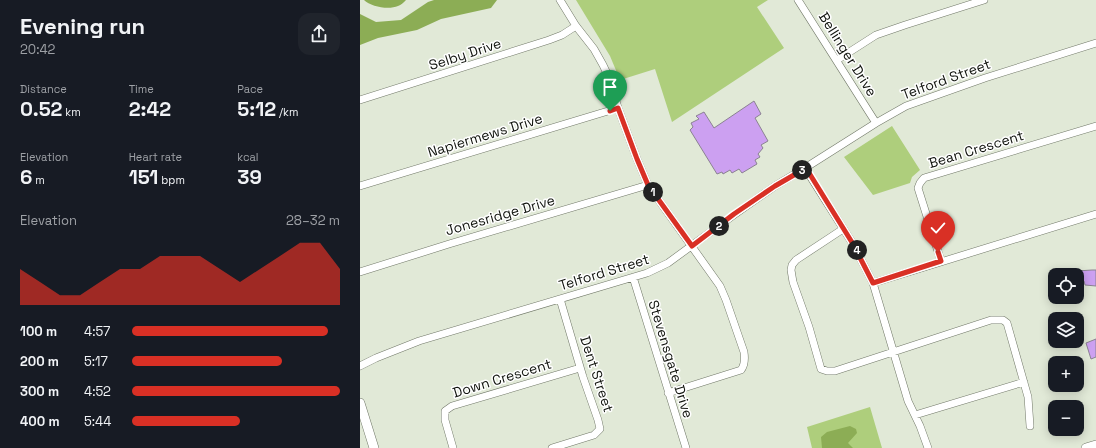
<!DOCTYPE html>
<html lang="en">
<head>
<meta charset="utf-8">
<style>
  body { margin:0; font-family:"Space Grotesk",sans-serif; background:#20242c; color:#f1f3f6; height:100vh; display:flex; flex-direction:column; font-size:15px; white-space:nowrap }
  * { box-sizing:border-box; margin:0 }
  p { font-size:13px; color:#9ea1a6 }
  .icon { flex:none; width:22px; height:22px; fill:none; stroke:currentColor; stroke-width:2; stroke-linecap:round; stroke-linejoin:round }
  .map { position:relative; flex:1; overflow:hidden }
  .side { display:flex; flex-direction:column; background:#171b24; width:360px }
  .side>* { flex:none }
  .buttons { position:absolute; left:688px; top:268px; display:grid; gap:8px }
  .buttons a { display:grid; place-items:center; width:36px; height:36px; border-radius:8px; background:#171b24; box-shadow:0 2px 10px #0003; font-size:20px }
  .pin { position:absolute; display:grid; place-items:center; width:34px; height:34px; color:#fff; margin:-41px -17px; border-radius:50% 50% 50% 0; rotate:-45deg; box-shadow:0 0 4px #0007 }
  .pin .icon { rotate:45deg }
  .km { position:absolute; width:20px; height:20px; margin:-10px; border-radius:50%; background:#222; color:#fff; font-size:11px; line-height:20px; text-align:center }
  .round { display:grid; place-items:center; flex:none; width:42px; height:42px; border-radius:12px; background:#20242c }
  .overview { display:flex; align-items:center; justify-content:space-between; height:68px; padding:0 20px }
  h1 { font-size:22px; font-weight:700; line-height:30px }
  .metrics { display:grid; grid-template-columns:repeat(3,1fr); gap:6px; height:68px; padding:4px 20px }
  .metrics div { display:grid; align-content:center }
  .metrics b { font-size:20px; font-weight:700 }
  .metrics small { font-size:11px; font-weight:400 }
  .metrics p { font-size:11px }
  .chart { height:112px; padding:8px 20px }
  .chart p { display:flex; justify-content:space-between }
  .chart svg { width:100%; height:72px; margin-top:4px; fill:#d93025; opacity:.7 }
  ul { padding:0 20px; list-style:none; font-size:13px }
  li { display:grid; grid-template-columns:64px 48px 1fr; align-items:center; height:30px }
  li i { height:10px; border-radius:5px; background:#d93025 }
  main { display:flex; flex:1; min-height:0 }
  .map>svg:first-child { display:block }
  .green { fill:#aece7c }
  .water { fill:#8cad55 }
  .building { fill:#cca0f1; stroke:#8b8292 }
  .lines { fill:none; stroke-linecap:round; stroke-linejoin:round }
  .street-casing { stroke:#717868; stroke-width:8 }
  .secondary-casing { stroke:#717868; stroke-width:10 }
  .street { stroke:#fff; stroke-width:7 }
  .secondary { stroke:#fff; stroke-width:9 }
  .route-casing { stroke:#fff; stroke-width:8 }
  .route { stroke:#d93025; stroke-width:5 }
  .labels { text-anchor:middle; dominant-baseline:central; stroke-width:3; stroke-linejoin:round; paint-order:stroke }
  .street-label { font-size:14px; fill:#11140e; stroke:#fff }
</style>
</head>
<body>
<main>
<section class="side">
<div class="overview"><div><h1>Evening run</h1><p>20:42</p></div><a class="round"><svg class="icon" aria-label="share" viewBox="0 0 24 24"><path d="M12 15V3M7 8l5-5 5 5M5 13v7h14v-7"/></svg></a></div>
<div class="metrics">
<div><p>Distance</p><b>0.52<small> km</small></b></div>
<div><p>Time</p><b>2:42</b></div>
<div><p>Pace</p><b>5:12<small> /km</small></b></div>
</div>
<div class="metrics">
<div><p>Elevation</p><b>6<small> m</small></b></div>
<div><p>Heart rate</p><b>151<small> bpm</small></b></div>
<div><p>kcal</p><b>39</b></div>
</div>
<div class="chart"><p><span>Elevation</span>28–32 m</p>
<svg viewBox="0 0 160 44" preserveAspectRatio="none"><path d="M0 44V22L10 30L20 38L30 38L40 30L50 22L60 22L70 14L80 14L90 14L100 22L110 30L120 22L130 14L140 6L150 6L160 22V44z"/></svg>
</div>
<ul>
<li><b>100 m</b>4:57<i style="width:94%"></i></li>
<li><b>200 m</b>5:17<i style="width:72%"></i></li>
<li><b>300 m</b>4:52<i style="width:100%"></i></li>
<li><b>400 m</b>5:44<i style="width:52%"></i></li>
</ul>
</section>
<div class="map">
<svg width="736" height="448" viewBox="0 0 736 448">
  <rect width="100%" height="100%" fill="#e1e9d7"/>
  <path class="green" d="M216,0H408L397,7L424,48L312,122L295,69L260,80L250,56Z
    M532,126L560,170L552,177L550,183L513,195L484,157Z
    M510,407L522,448H452L447,427Z"/>
  <path class="water" d="M4,0H46C44,2 41,5 38,6C29,10 11,7 4,0Z
    M74,0H137L131,8L81,19L57,30L18,38L0,45V14L16,22L41,20L68,2Z
    M490,426L496,429L497,433L488,443L493,448H462L461,437L467,432Z"/>
  <path class="building" d="M394,101L401,114L395,118L408,141L401,145L403,148L398,154L400,157L395,160L397,164L382,173L379,169L372,173L370,170L363,174L362,172L357,174L330,130L333,127L331,123L339,119L336,116L344,112L354,128Z
    M732,270H736V286L725,285L724,281L717,283V271Z
    M736,339V357L731,359L726,343Z"/>
  <g class="lines">
    <defs>
      <path id="street" d="M200,0L216,26L234,49L243,65L251,82L258,108L277,159L288,185L360,286L366,300L384,352C385,359 385,365 381,370L308,393
        M438,0L516,123
        M477,60L516,35L545,25L624,0
        M0,100L189,40L202,35L216,26
        M445,168L493,244L513,283L548,401L560,426L568,448
        M0,186L258,108
        M483,229L436,260L432,265L431,270L433,282L449,327L461,369L467,371H475L631,320H643L647,323L668,397L670,426
        M581,261L558,188L560,183L564,178L736,126
        M0,272L89,244L288,185
        M273,277L326,448
        M513,283L736,214
        M0,366L16,358L59,341L287,273L308,263L375,214L415,186L445,168L516,123L546,106L625,78L736,43
        M555,415L664,382
        M93,448L85,420V411L92,406L220,368
        M192,448L234,435L240,429L238,420L223,377L200,299"/>
      <path id="secondary" d="M0,403L14,448
        M726,448L736,445"/>
    </defs>
    <use href="#street" class="street-casing"/>
    <use href="#secondary" class="secondary-casing"/>
    <use href="#street" class="street"/>
    <use href="#secondary" class="secondary"/>
  </g>
  <g class="lines">
    <defs>
      <path id="route" d="M250,111L258,108L277,159L288,185L332,246L374,214L415,186L446,168L493,244L513,283L581,261L578,252"/>
    </defs>
    <use href="#route" class="route-casing"/>
    <use href="#route" class="route"/>
  </g>
  <g class="labels">
    <g class="street-label">
      <text transform="translate(105 54) rotate(-18)">Selby Drive</text>
      <text transform="translate(488 54) rotate(58)">Bellinger Drive</text>
      <text transform="translate(586 79) rotate(-20)">Telford Street</text>
      <text transform="translate(125 135) rotate(-17)">Napiermews Drive</text>
      <text transform="translate(616 149) rotate(-17)">Bean Crescent</text>
      <text transform="translate(140 215) rotate(-16)">Jonesridge Drive</text>
      <text transform="translate(244 272) rotate(-17)">Telford Street</text>
      <text transform="translate(311 359) rotate(73)">Stevensgate Drive</text>
      <text transform="translate(237 374) rotate(72)">Dent Street</text>
      <text transform="translate(142 378) rotate(-17)">Down Crescent</text>
    </g>
  </g>
</svg>
<div class="buttons">
<a><svg class="icon" aria-label="locate" viewBox="0 0 24 24"><circle cx="12" cy="12" r="6"/><path d="M12 2v4M12 18v4M2 12h4M18 12h4"/></svg></a>
<a><svg class="icon" aria-label="layers" viewBox="0 0 24 24"><path d="M12 4l9 5-9 5-9-5zM3 14l9 5 9-5"/></svg></a>
<a>+</a>
<a>−</a>
</div>
<div class="pin" style="left:250px;top:111px;background:#1e9e55"><svg class="icon" aria-label="arrive" viewBox="0 0 24 24"><path d="M6 21V4h12l-3 4 3 4H6"/></svg></div>
<div class="pin" style="left:578px;top:252px;background:#d93025"><svg class="icon" aria-label="check" viewBox="0 0 24 24"><path d="M5 12l5 5 9-10"/></svg></div>
<b class="km" style="left:293px;top:192px">1</b>
<b class="km" style="left:359px;top:226px">2</b>
<b class="km" style="left:442px;top:170px">3</b>
<b class="km" style="left:497px;top:250px">4</b>
</div>
</main>
</body>
</html>
